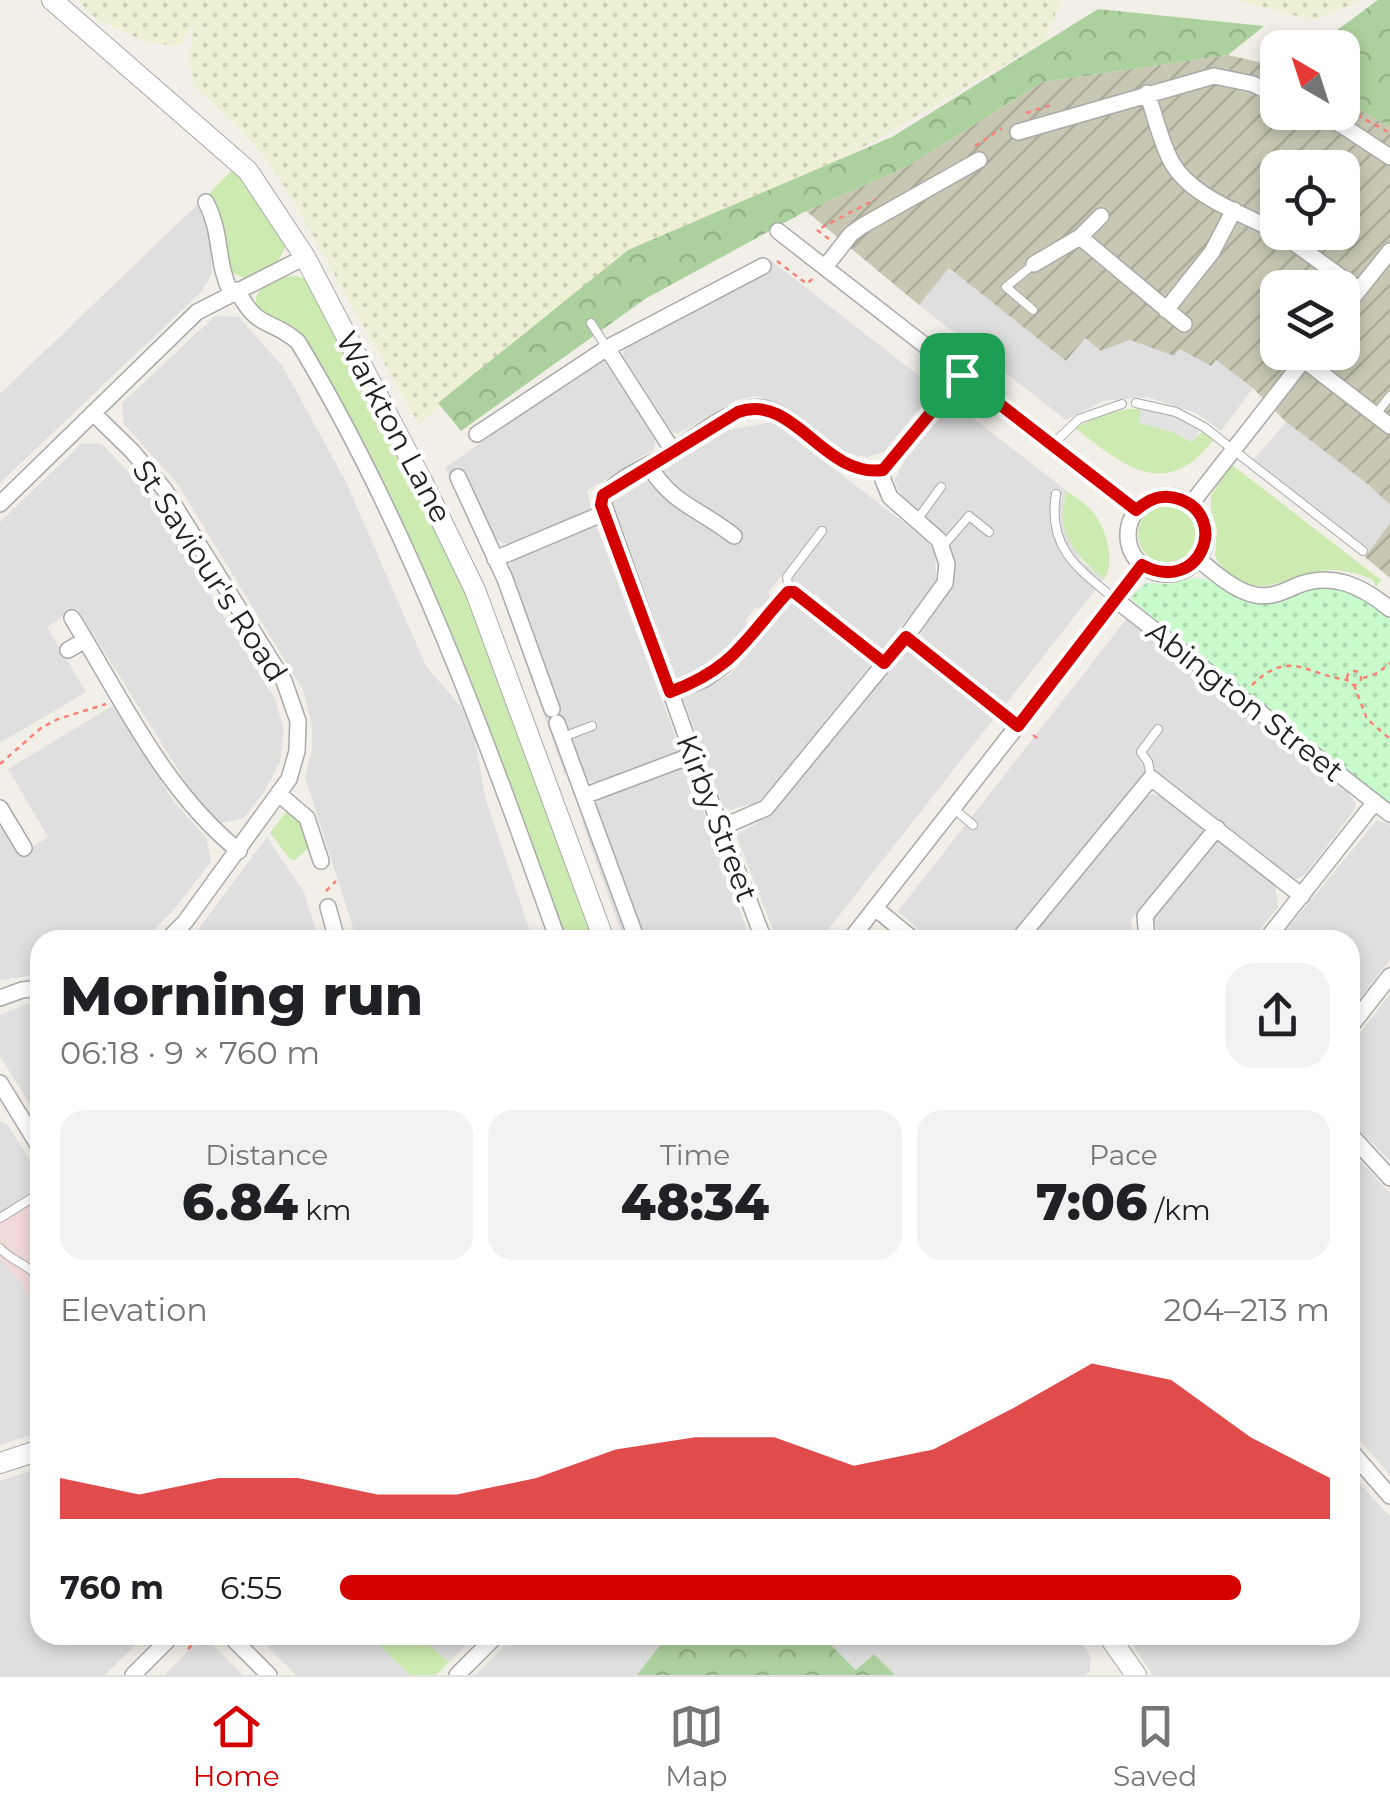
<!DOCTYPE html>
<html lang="en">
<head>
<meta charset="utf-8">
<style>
  body { margin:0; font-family:Montserrat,sans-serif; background:#f2f2f2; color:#202124; height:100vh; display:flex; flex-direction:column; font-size:38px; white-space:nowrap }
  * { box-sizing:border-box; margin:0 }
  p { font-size:32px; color:#757577 }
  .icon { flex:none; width:55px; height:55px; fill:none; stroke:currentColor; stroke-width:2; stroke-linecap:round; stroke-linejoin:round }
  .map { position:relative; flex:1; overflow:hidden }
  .panel { position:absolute; left:30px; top:930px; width:1330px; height:715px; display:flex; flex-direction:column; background:#fff; border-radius:30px; box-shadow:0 5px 15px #0003 }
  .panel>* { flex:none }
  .needle { width:65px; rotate:321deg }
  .controls { position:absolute; left:1260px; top:30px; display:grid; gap:20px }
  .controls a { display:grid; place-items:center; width:100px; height:100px; border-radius:20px; background:#fff; box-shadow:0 5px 15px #0003; font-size:50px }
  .pin { position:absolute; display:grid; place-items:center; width:85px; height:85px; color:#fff; margin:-42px; border-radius:20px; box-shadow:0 5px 15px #0006 }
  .round { display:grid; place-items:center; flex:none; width:105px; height:105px; border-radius:30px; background:#f2f2f2 }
  .overview { display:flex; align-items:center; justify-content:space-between; height:170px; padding:0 30px }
  h1 { font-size:55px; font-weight:800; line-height:75px }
  .metrics { display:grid; grid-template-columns:repeat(3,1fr); gap:15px; height:170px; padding:10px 30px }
  .metrics div { display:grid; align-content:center; border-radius:25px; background:#f2f2f2; text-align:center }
  .metrics b { font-size:50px; font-weight:800 }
  .metrics small { font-size:28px; font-weight:400 }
  .metrics p { font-size:28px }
  .chart { height:280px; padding:20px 30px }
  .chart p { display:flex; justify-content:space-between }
  .chart svg { width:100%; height:180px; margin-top:10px; fill:#d40000; opacity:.7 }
  ul { padding:0 30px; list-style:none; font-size:32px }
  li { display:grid; grid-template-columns:160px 120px 1fr; align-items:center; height:75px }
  li i { height:25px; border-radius:12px; background:#d40000 }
  .tabs { display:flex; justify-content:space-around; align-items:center; height:140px; border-top:2px solid #e0e0e0; background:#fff; font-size:28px; color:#757577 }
  .tabs a { display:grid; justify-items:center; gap:5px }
  .tabs .selected { color:#d40000 }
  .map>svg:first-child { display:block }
  .residential { fill:#e0dfdf }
  .commercial { fill:#f2dad9 }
  .construction { fill:url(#construction-furrows); fill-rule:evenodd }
  .farmland { fill:url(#farmland-dots) }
  .grass { fill:#cdebb0 }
  .forest { fill:url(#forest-crowns) }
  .park { fill:url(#park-dots) }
  .parking { fill:#e2e2e2 }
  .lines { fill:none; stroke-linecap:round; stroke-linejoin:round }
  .service-casing { stroke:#a9a9a9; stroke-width:10 }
  .minor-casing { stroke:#a9a9a9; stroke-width:18 }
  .tertiary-casing { stroke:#a9a9a9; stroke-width:22 }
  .path { stroke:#fa8072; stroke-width:2.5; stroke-dasharray:5 5; stroke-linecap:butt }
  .service { stroke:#fff; stroke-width:8 }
  .minor { stroke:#fff; stroke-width:15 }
  .tertiary { stroke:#fff; stroke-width:20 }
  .route-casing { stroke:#fff; stroke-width:20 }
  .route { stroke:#d40000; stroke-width:12 }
  .labels { text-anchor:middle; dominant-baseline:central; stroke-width:9; stroke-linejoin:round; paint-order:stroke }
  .street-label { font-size:30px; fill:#222; stroke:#fff }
</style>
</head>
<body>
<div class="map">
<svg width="1390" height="1675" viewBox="0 0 1390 1675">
  <defs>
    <pattern id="construction-furrows" width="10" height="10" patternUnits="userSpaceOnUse" patternTransform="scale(2.5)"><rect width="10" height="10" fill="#c7c7b4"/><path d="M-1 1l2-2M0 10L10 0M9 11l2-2" fill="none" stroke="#abab9a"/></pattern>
    <pattern id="farmland-dots" width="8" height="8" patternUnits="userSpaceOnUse" patternTransform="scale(2.5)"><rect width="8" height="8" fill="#eef0d5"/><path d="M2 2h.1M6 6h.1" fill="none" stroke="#ccceb7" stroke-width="1.8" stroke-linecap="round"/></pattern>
    <pattern id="forest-crowns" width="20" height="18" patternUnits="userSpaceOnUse" patternTransform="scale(2.5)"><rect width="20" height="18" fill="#add19e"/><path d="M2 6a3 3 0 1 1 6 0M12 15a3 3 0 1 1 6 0" fill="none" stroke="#95b388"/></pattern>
    <pattern id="park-dots" width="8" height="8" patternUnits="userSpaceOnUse" patternTransform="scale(2.5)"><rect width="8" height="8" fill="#c8facc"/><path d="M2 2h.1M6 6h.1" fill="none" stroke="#acd6af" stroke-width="1.8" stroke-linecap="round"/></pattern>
  </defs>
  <rect width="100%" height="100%" fill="#f2efe9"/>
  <path class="residential" d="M197,205L209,230L212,274L201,292L0,483V394Z
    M765,259H769L936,389L884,452L866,457L846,453L788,408L757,396L737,400L677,434L670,429L623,355L624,347Z
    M949,268L1066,361L1084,338L1101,351L1130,340L1173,356L1180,348L1211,365L1216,360L1253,388L1221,431L1196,413L1147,397L1103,401L1066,420L919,305Z
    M215,316L239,317L283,367L346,482L426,666L462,708L475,739L485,797L533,940H357L305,777L312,749V727L303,690L177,483L124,424L122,403Z
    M602,358L655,439L654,449L587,491L591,507L588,511L507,544L497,540L489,531L478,536L445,468Z
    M952,402L1067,491L1063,502L1081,561L1104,579L1005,705L921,637L922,627L953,582L955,561L948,538L904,500L894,481L905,460Z
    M773,422L924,538L935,552L936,579L932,588L881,651L815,594L812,595L783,574L768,592L771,600L762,609L756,607L745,621L749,627L737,642L700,672L677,680L613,502L728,430Z
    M1286,422L1369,485L1390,505V523L1365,557L1247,467Z
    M82,443L102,444L148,493L275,699L284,730L280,761L265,791L244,818L220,823L195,797L77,608L47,627L86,692L0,743V522Z
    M596,525L681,751L596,782L587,781L581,770L565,775L497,582L512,577L509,567L512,560L555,539Z
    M795,602L872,663L766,794L756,803L729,810L723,806L682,695L730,675L790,603Z
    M1128,617L1351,791L1349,795L1356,803L1354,810L1305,875L1296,879L1150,766L1007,940H930L898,911Z
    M905,652H911L995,717L820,940H777L736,835L771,815Z
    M114,705L174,802L206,837L211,862L172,912L143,940H40V974L0,980V826L18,856L48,837L8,769Z
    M687,766L748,933L752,940H624L582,822L598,817L596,803L602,797Z
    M1152,794L1163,797L1206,829L1131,920L1133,940H1027L1142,799Z
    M1377,820L1390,825V960L1350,1011V940H1278Z
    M267,837L304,892L319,940H190Z
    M1218,840L1275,884L1278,907L1251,940H1166L1153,924V916Z
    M1390,994V1161L1350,1121V1046Z
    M40,1003V1121L0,1056V1015L23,1005Z
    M0,1121L8,1125L40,1177V1189L0,1213Z
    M1350,1150L1390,1193V1475L1350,1429Z
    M0,1259L21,1283L40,1314V1432L0,1445Z
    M40,1468V1635H145L105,1675H0V1481Z
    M1350,1472L1390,1517V1675H1153L1126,1635H1350Z
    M256,1635H368L410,1675H296Z
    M417,1635H477L449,1662Z
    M516,1635H668L637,1675H475Z
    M821,1635H1076L1091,1657L1090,1671L1085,1675H895L874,1654L857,1670Z
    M204,1636L243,1675H164Z"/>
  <path class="commercial" d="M40,1189V1314L21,1283L0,1259V1213Z"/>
  <path class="construction" d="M1228,55L1277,66L1278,112H1342L1343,100L1390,127V505L1369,485L1286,422L1253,388L1216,360L1211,366L1180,349L1174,356L1130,340L1101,351L1085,338L1066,361L949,268L919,305L806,211L908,166L1043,82ZM1278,168H1342V232H1278ZM1278,288H1342V352H1278Z
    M1390,523V578L1365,557Z"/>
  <path class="farmland" d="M77,0H1058L1059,6L1043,42L848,156L627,250L419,424L281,180L247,136L194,85L189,61L194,22L180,46L146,42L97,19Z
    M1235,0H1363L1312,20Z"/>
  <path class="grass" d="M234,168L286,246L276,265L247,279L229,272L224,224L209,194Z
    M297,276L308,280L427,505L482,625L596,940H565L494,741L429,591L307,343L261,315L256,306V297L262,287L284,277Z
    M1129,409H1140V423L1173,432L1191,442L1203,431L1214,439C1165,503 1123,465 1075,428L1104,414Z
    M1232,465L1381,580L1376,587L1373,580C1359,573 1336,568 1319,571C1279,579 1244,608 1215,556L1217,529L1211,510V495Z
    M1067,491C1075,497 1085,503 1092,511C1106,526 1116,562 1104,579C1075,556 1053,529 1067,491Z
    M1138 534a29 29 0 1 1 58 0a29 29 0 1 1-58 0Z
    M286,812L302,819L310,847L295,860L290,859L270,833Z
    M368,1635H417L449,1662L436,1675H410Z"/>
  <path class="forest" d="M1378,0H1390V127L1343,100L1342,48L1314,47Z
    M1098,9L1264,26L1228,55L1043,82L908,166L806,211L645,299L461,431L438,403L628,250L892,137Z
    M668,1635H821L856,1670L874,1654L895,1675H637Z"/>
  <path class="park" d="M1194,578C1218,577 1234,601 1259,603C1275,605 1290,598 1305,592C1339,578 1364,599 1390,619V805L1132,601L1131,597L1146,583L1170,584Z"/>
  <path class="parking" d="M1140,409L1177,417L1200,429L1192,442L1173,432L1139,423Z"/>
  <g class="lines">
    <defs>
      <path id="service" d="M1033,310L1006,287L1034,264
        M591,323L607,348
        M1136,403L1176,412L1204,427L1363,551
        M1376,414L1390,396
        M1052,445L1079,419L1122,404
        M1056,494C1047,548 1078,569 1116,600
        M917,520L941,487
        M943,546L969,516L989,532
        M789,592L787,577L822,531
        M563,737L592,726
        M1151,778L1148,762L1141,752L1158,729
        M954,809L973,825
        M0,1218L40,1193
        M0,1248C12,1262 29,1264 40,1279"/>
      <path id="minor" d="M1147,93C1155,115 1160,140 1171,161C1190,197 1244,214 1278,232
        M1314,112L1343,126L1390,157
        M1018,132L1214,76L1253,84L1278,96
        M206,202C223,235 215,260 231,293
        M778,231L1136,510
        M1279,232L1359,290
        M1080,237L1184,324
        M1034,264L1080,237L1101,216
        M825,267L851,234L862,226L979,160
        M237,290C259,332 270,317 298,342C409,526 486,738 558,940
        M1166,310L1212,252L1234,210
        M1342,311L1390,251
        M607,348L673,451
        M1304,360L1390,426
        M93,413L132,451L164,489L284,681L298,721L297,751L289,779L185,922L167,940
        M477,434L607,348L763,266
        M649,466C674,506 699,508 734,536
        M458,477L505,579L552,709
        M1128 535a39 39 0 1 1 78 0a39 39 0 1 1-78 0Z
        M0,504L197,312L305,257
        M1191,504L1310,352
        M495,559L604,513
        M1198,559C1214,572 1231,588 1251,594C1267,599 1281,593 1296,586C1332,571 1362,586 1390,609
        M1116,600L1390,814
        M72,618C122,699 164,791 239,851
        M906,637L1018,726
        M68,650L85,640
        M670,692L705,679L723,666L789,592H793L884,663
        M557,723L637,940
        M280,795L307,818L321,861
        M584,796L693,755
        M0,808L24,848
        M720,828L766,808L906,637L945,583L947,564L939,540L890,497L883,480V470
        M328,907L337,940
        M875,908L914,940
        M764,940L693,755L602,499C615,478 651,465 672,452C694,438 721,415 747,409C794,396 826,478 883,470L962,375
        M850,940L1143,565
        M1018,940L1151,778L1302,896
        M1147,940L1145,916L1217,828
        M1266,940L1375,802
        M0,998L22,990L40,988
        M1350,1027L1390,976
        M0,1083L40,1148
        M1350,1134L1390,1178
        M1350,1450L1390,1496
        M229,1635L269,1675
        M133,1675L167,1641
        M457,1675L497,1635"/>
      <path id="tertiary" d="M52,0L248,171L305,257L422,481L475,590L604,940
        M0,1463L40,1450
        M1108,1635L1136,1675"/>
    </defs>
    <use href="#service" class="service-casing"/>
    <use href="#minor" class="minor-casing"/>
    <use href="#tertiary" class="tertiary-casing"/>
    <path class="path" d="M1026,113L1051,105
      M1357,115L1390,133
      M975,146L1002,128
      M829,239L817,230L876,199
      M777,261L807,284L813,278
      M1347 678a7 7 0 1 1 14 0a7 7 0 1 1-14 0Z
      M1363,678L1378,673L1390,663
      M1252,685C1290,648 1307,675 1347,680
      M1354,685L1367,719L1390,739
      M1033,735L1040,740
      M0,764L41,728L58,719L106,704
      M326,891L336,881
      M188,1649L202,1635"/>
    <use href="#service" class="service"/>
    <use href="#minor" class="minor"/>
    <use href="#tertiary" class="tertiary"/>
  </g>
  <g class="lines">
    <defs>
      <path id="route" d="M962,375L1136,510C1149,499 1162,493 1179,499C1230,516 1201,596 1142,565L1018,726L906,637L884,663L794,592H788C744,640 735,668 670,692L601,505L603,495L738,412C794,392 823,478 883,470Z"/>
    </defs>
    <use href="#route" class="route-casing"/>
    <use href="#route" class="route"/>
  </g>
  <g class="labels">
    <g class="street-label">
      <text transform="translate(394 427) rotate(62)">Warkton Lane</text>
      <text transform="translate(210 571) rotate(57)">St Saviour's Road</text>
      <text transform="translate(1245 701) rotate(38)">Abington Street</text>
      <text transform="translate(717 818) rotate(69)">Kirby Street</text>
    </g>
  </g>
</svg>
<div class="controls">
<a><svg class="needle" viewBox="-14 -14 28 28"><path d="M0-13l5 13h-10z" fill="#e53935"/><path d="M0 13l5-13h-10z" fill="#757577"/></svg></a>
<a><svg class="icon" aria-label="locate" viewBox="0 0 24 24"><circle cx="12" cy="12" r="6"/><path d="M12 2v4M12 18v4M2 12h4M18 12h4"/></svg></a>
<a><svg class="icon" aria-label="layers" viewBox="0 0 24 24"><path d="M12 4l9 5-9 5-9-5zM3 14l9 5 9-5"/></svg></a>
</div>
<div class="pin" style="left:962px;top:375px;background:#1e9e55"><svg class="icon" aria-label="arrive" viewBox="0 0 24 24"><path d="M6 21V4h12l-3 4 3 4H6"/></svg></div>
<section class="panel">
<div class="overview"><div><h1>Morning run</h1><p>06:18 · 9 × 760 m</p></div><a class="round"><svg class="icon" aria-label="share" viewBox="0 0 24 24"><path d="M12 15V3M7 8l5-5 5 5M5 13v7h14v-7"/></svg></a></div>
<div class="metrics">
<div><p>Distance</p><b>6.84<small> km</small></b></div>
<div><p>Time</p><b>48:34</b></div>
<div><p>Pace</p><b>7:06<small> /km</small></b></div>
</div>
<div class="chart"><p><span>Elevation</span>204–213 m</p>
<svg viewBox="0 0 160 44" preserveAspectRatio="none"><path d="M0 44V34L10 38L20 34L30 34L40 38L50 38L60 34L70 27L80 24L90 24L100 31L110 27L120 17L130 6L140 10L150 24L160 34V44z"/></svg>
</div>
<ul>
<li><b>760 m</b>6:55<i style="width:91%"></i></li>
</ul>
</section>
</div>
<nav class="tabs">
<a class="selected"><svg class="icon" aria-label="home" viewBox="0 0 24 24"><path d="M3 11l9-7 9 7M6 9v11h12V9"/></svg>Home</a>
<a><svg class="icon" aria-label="map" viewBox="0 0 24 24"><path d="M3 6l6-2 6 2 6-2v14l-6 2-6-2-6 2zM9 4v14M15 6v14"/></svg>Map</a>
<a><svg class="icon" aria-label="saved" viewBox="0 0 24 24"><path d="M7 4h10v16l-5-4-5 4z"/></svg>Saved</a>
</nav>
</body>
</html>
